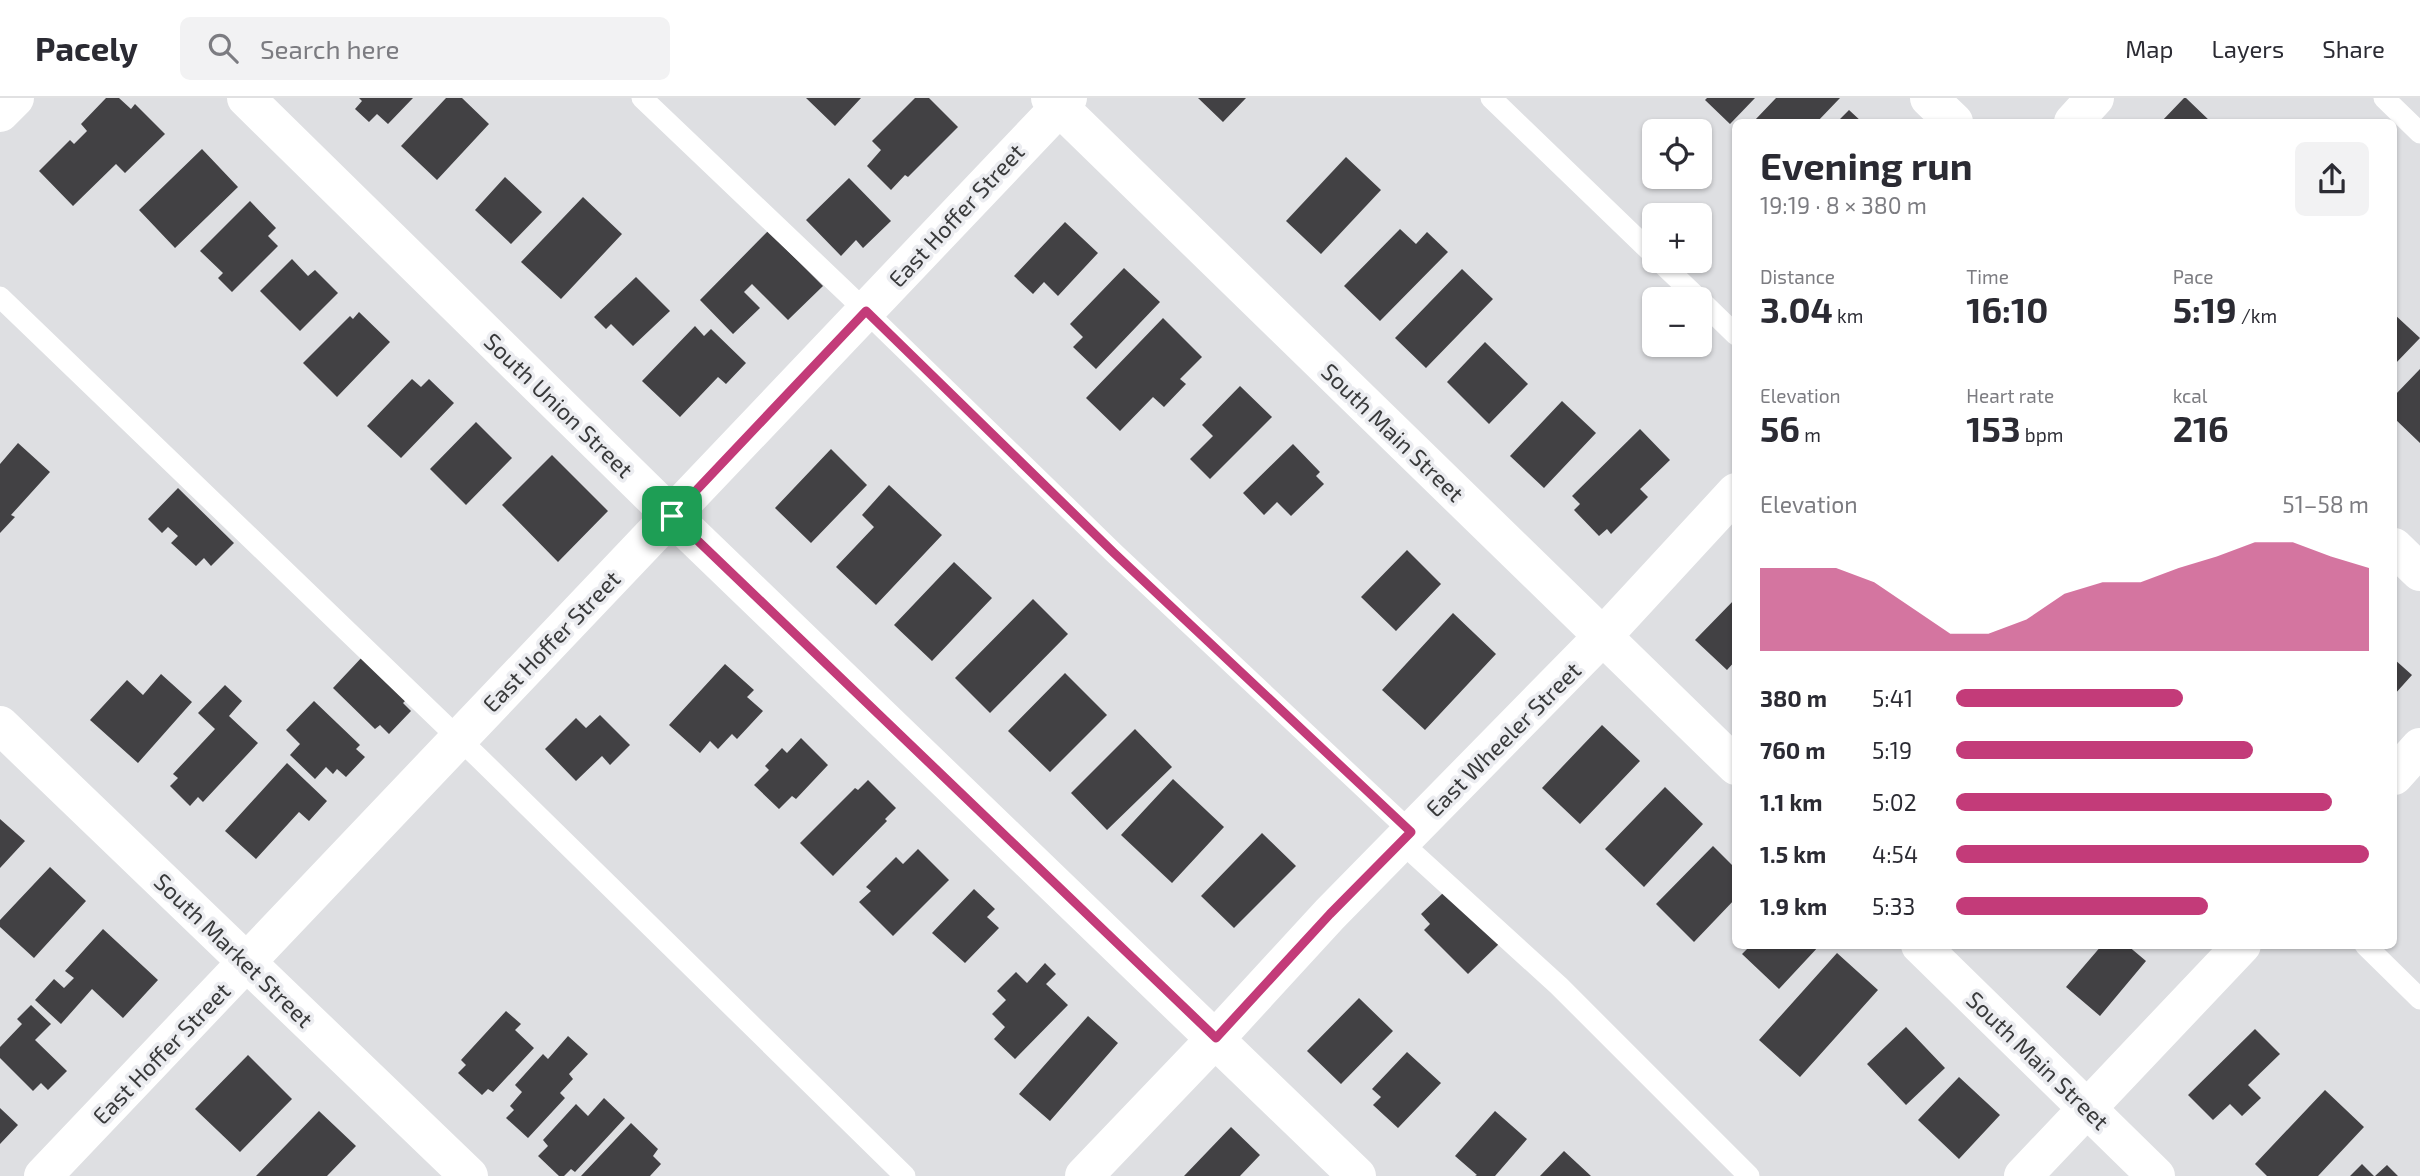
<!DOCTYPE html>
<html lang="en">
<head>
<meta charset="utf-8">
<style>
  body { margin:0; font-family:"Exo 2",sans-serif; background:#f2f2f3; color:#2b2b33; height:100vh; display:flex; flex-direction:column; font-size:26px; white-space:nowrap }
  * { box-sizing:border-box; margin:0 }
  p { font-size:23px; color:#7c7c81 }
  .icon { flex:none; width:38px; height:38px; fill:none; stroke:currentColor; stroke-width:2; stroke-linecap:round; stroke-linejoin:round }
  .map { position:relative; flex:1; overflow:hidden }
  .sheet { position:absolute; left:1732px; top:21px; width:665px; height:830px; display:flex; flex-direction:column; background:#fff; border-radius:10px; box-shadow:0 2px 5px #0004 }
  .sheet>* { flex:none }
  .tools { position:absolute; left:1642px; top:21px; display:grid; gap:14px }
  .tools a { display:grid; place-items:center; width:70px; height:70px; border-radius:10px; background:#fff; box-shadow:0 2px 5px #0004; font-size:35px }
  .pin { position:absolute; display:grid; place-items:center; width:60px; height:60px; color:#fff; margin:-30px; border-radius:14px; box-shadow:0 4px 10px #0006 }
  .round { display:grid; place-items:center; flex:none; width:74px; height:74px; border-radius:10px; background:#f2f2f3 }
  .head { display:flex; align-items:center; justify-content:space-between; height:119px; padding:0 28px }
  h1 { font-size:38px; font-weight:700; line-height:52px }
  .figures { display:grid; grid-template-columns:repeat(3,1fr); gap:10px; height:119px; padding:7px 28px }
  .figures div { display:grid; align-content:center }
  .figures b { font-size:35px; font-weight:700 }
  .figures small { font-size:19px; font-weight:400 }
  .figures p { font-size:19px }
  .chart { height:196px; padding:14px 28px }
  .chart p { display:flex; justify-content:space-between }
  .chart svg { width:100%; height:126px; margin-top:7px; fill:#c33b79; opacity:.7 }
  ul { padding:0 28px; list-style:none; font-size:23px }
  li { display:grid; grid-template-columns:112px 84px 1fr; align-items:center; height:52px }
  li i { height:18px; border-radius:9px; background:#c33b79 }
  header { display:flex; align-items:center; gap:42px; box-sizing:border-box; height:98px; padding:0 35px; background:#fff; border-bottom:2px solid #e1e1e2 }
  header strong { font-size:33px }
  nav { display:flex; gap:38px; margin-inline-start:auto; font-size:24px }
  .search { width:490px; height:63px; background:#f2f2f3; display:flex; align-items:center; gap:18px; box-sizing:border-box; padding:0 24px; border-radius:10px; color:#7c7c81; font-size:26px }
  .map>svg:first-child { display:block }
  .building { fill:#424144 }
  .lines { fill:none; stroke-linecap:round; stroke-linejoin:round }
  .lane { stroke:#fff; stroke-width:21 }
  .street { stroke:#fff; stroke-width:38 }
  .route-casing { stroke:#fff; stroke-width:14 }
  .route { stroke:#c33b79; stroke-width:9 }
  .labels { text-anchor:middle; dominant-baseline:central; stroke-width:7; stroke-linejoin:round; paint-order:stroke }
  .street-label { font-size:23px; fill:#393a3b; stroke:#ebecf0 }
</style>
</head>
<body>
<header>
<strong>Pacely</strong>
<div class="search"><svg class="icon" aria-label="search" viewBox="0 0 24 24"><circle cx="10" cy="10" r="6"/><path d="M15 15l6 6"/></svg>Search here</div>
<nav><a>Map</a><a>Layers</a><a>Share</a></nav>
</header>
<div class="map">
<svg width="2420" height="1078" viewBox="0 0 2420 1078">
  <rect width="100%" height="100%" fill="#dedfe2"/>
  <path class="building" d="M106,0H119L131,11L135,6L165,36L125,75L116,66L73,108L39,73L70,42L74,46L87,33L81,26Z
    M359,0H413L388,26L377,16L369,24L355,11L362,3Z
    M446,0H462L489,26L437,82L401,48Z
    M806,0H861L835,28Z
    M915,0H929L958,29L908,79L905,77L891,92L867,68L881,52L872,43Z
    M1198,0H1246L1223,24Z
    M1707,0H1755L1730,26L1705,2Z
    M1776,0H1840L1817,24H1758L1755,22Z
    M2184,0H2186L2211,24H2161Z
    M1849,12L1862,24H1837Z
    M202,51L238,89L175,150L139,112Z
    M1346,59L1381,92L1321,156L1286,123Z
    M505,79L542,114L511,146L475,112Z
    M849,80L891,123L863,150L856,142L841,158L806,122Z
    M583,99L622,136L561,201L521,164Z
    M250,103L276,130L268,138L278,148L232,194L218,180L223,175L200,153Z
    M1065,124L1098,155L1058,198L1044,184L1033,196L1014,178Z
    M1400,131L1416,146L1427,134L1448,154L1380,223L1344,188Z
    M768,133L823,188L788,222L752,186L744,194L760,210L733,236L700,202Z
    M292,161L308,178L315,172L338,195L300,233L260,193Z
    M1124,170L1160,204L1096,271L1073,249L1083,239L1070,226Z
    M1462,171L1493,201L1426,270L1395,240Z
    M636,179L670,213L633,248L611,226L606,231L594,219Z
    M359,214L390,244L337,299L303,265L350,218L353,221Z
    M2394,216L2420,240L2394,267Z
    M1163,220L1202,259L1180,281L1186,286L1164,309L1153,299L1120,333L1086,300Z
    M695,228L704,238L711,231L746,265L726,286L718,279L680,319L642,283Z
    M1485,244L1528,286L1489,326L1447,284Z
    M2420,271V345L2394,320V298Z
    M412,281L421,289L429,281L454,305L401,360L367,328Z
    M1240,288L1272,319L1210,381L1190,361L1213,338L1202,327Z
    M1562,303L1596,335L1544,390L1510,358Z
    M476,324L512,360L466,407L430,371Z
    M1640,331L1670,362L1640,391L1648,399L1611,436L1607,431L1599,438L1574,412L1580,406L1572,398Z
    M18,345L50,374L11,417L15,419L0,435V366Z
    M1293,346L1320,374L1316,378L1324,386L1291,418L1277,404L1264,417L1243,395Z
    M831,351L867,387L811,445L775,410Z
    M552,357L608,413L558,464L502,407Z
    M889,387L942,437L876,507L836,469L874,429L862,417Z
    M178,390L234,445L211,468L204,460L196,468L171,445L178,438L168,429L162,435L148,421Z
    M1407,452L1441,486L1396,533L1361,499Z
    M954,464L992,500L932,563L894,527Z
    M1736,500V562L1727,572L1695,542Z
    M1033,501L1068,536L990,615L955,580Z
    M1453,515L1496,556L1425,632L1382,592Z
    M364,557L409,599L403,605L411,613L389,636L380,627L375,631L333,590Z
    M2394,561L2412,577L2394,597Z
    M725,566L754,592L747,599L763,613L737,641L732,636L718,651L710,643L700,655L669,627Z
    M1065,575L1107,617L1050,674L1008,633Z
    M161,576L192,604L138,665L90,622L127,582L143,597Z
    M225,587L242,603L229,618L258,645L203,704L198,699L190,708L170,688L178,680L173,676L215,631L198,615Z
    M314,603L360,647L356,651L365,659L346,679L337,671L333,676L326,669L315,681L290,657L300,646L286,632Z
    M600,617L630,647L610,667L602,658L576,683L545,651L576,620L586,630Z
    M1602,627L1640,663L1580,726L1542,690Z
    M1135,631L1172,669L1107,732L1071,695Z
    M801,640L828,667L796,701L792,698L779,711L754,687L769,672L765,668L782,650L787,655Z
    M287,665L327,703L309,723L299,714L256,761L225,733Z
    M1173,681L1224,729L1172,785L1121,737Z
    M868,682L896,710L885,721L887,723L833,778L800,745L855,690L858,692Z
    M1665,689L1703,726L1644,789L1605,751Z
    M0,721L25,743L0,770Z
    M1262,735L1296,768L1234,830L1201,798Z
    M1713,748L1736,771V800L1694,844L1656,806Z
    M918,751L949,782L893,838L859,804L871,793L866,789L896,759L903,766Z
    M50,769L86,803L34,860L0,829V822Z
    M974,791L995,811L987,819L999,830L965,865L932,835Z
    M1443,795L1501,844L1468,876L1424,832L1430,826L1421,816Z
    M103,831L158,882L123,920L92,891L61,926L35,902L54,881L64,890L74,880L65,873Z
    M1751,847H1820L1779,891L1742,856Z
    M2102,847H2127L2146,863L2100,918L2066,889Z
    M1837,855L1878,892L1800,979L1759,942Z
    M1045,865L1056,876L1046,886L1068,907L1015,961L994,941L1005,929L992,916L1006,902L997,893L1016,874L1027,885Z
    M1359,900L1393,933L1341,986L1307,953Z
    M31,907L51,926L35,942L67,973L48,992L41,985L33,993L0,960V949L22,926L17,921Z
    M506,913L521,926L515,932L534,950L493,994L488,991L482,997L458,975L466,967L461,962Z
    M1088,918L1118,945L1050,1023L1019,996Z
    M1906,929L1945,970L1906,1007L1867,966Z
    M2255,931L2280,956L2248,987L2261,1000L2242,1018L2230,1006L2213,1022L2188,997Z
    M568,938L588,956L569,976L573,981L560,995L565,1000L528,1040L506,1020L514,1012L510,1008L522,994L515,987L543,956L548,961Z
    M1407,954L1441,985L1398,1030L1373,1007L1381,999L1372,991Z
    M248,957L292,1001L240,1054L195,1011Z
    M1959,979L2000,1017L1959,1061L1918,1022Z
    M2325,992L2364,1029L2318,1078H2267L2255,1066Z
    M604,1000L625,1020L575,1074L571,1071L564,1078H559L538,1058L548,1048L543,1042L576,1006L588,1018Z
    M0,1010L18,1027L0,1046Z
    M319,1013L356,1048L327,1078H256Z
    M1495,1013L1527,1041L1495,1078H1475L1477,1077L1455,1058Z
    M631,1025L658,1051L653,1058L661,1066L650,1078H581Z
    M1231,1029L1260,1057L1240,1078H1184Z
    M1564,1053L1591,1078H1540Z
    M2362,1066L2374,1078H2350Z
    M2387,1067L2398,1078H2375Z"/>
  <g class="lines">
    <path class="lane" d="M642,0L850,198L1114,455L1411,734
      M1491,0L1654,157
      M2384,0L2420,35
      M1659,163L1699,201
      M0,199L478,659L905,1078
      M1699,201L1736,237
      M1401,744L1559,888L1749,1078
      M2365,847L2420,901"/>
    <path class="street" d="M246,0L672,418L1357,1078
      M1050,0L1736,668
      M1929,0L1954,24
      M0,15L15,0
      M2073,24L2095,0
      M2394,449L2420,474
      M0,627L469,1078
      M2394,678L2420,649
      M1920,847L2156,1078
      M43,1078L1068,0
      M1084,1078L1216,940L1330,816L1603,538L1736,394
      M2023,1078L2242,847"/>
  </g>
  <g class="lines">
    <defs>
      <path id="route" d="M866,213L1114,455L1411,734L1330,816L1216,940L672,418Z"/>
    </defs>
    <use href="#route" class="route-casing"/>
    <use href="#route" class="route"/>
  </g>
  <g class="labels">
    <g class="street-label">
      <text transform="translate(956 117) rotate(-47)">East Hoffer Street</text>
      <text transform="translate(559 307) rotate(44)">South Union Street</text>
      <text transform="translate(1393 334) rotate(44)">South Main Street</text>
      <text transform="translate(551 543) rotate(-46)">East Hoffer Street</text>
      <text transform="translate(1503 641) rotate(-45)">East Wheeler Street</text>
      <text transform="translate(234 852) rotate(44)">South Market Street</text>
      <text transform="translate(161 955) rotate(-46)">East Hoffer Street</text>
      <text transform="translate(2038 962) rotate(44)">South Main Street</text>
    </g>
  </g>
</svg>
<div class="tools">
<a><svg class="icon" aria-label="locate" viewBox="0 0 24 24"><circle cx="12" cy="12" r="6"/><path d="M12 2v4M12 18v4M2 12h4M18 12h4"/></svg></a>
<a>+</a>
<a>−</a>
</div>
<div class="pin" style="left:672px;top:418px;background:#1e9e55"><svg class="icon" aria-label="arrive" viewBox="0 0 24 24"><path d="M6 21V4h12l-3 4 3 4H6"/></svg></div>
<section class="sheet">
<div class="head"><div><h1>Evening run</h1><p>19:19 · 8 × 380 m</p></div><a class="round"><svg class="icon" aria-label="share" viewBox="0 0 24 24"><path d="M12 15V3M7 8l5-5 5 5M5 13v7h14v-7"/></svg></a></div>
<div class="figures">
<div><p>Distance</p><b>3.04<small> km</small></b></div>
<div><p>Time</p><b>16:10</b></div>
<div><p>Pace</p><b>5:19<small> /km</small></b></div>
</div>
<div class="figures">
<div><p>Elevation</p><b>56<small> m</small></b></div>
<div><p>Heart rate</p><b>153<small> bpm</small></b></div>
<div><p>kcal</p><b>216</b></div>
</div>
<div class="chart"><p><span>Elevation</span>51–58 m</p>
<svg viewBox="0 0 160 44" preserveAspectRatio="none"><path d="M0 44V15L10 15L20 15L30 20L40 29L50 38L60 38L70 33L80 24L90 20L100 20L110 15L120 11L130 6L140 6L150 11L160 15V44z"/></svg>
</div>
<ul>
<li><b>380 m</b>5:41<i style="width:55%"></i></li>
<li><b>760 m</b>5:19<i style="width:72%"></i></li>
<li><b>1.1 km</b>5:02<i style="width:91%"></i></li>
<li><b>1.5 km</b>4:54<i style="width:100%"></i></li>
<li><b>1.9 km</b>5:33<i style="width:61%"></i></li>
</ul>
</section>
</div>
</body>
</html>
